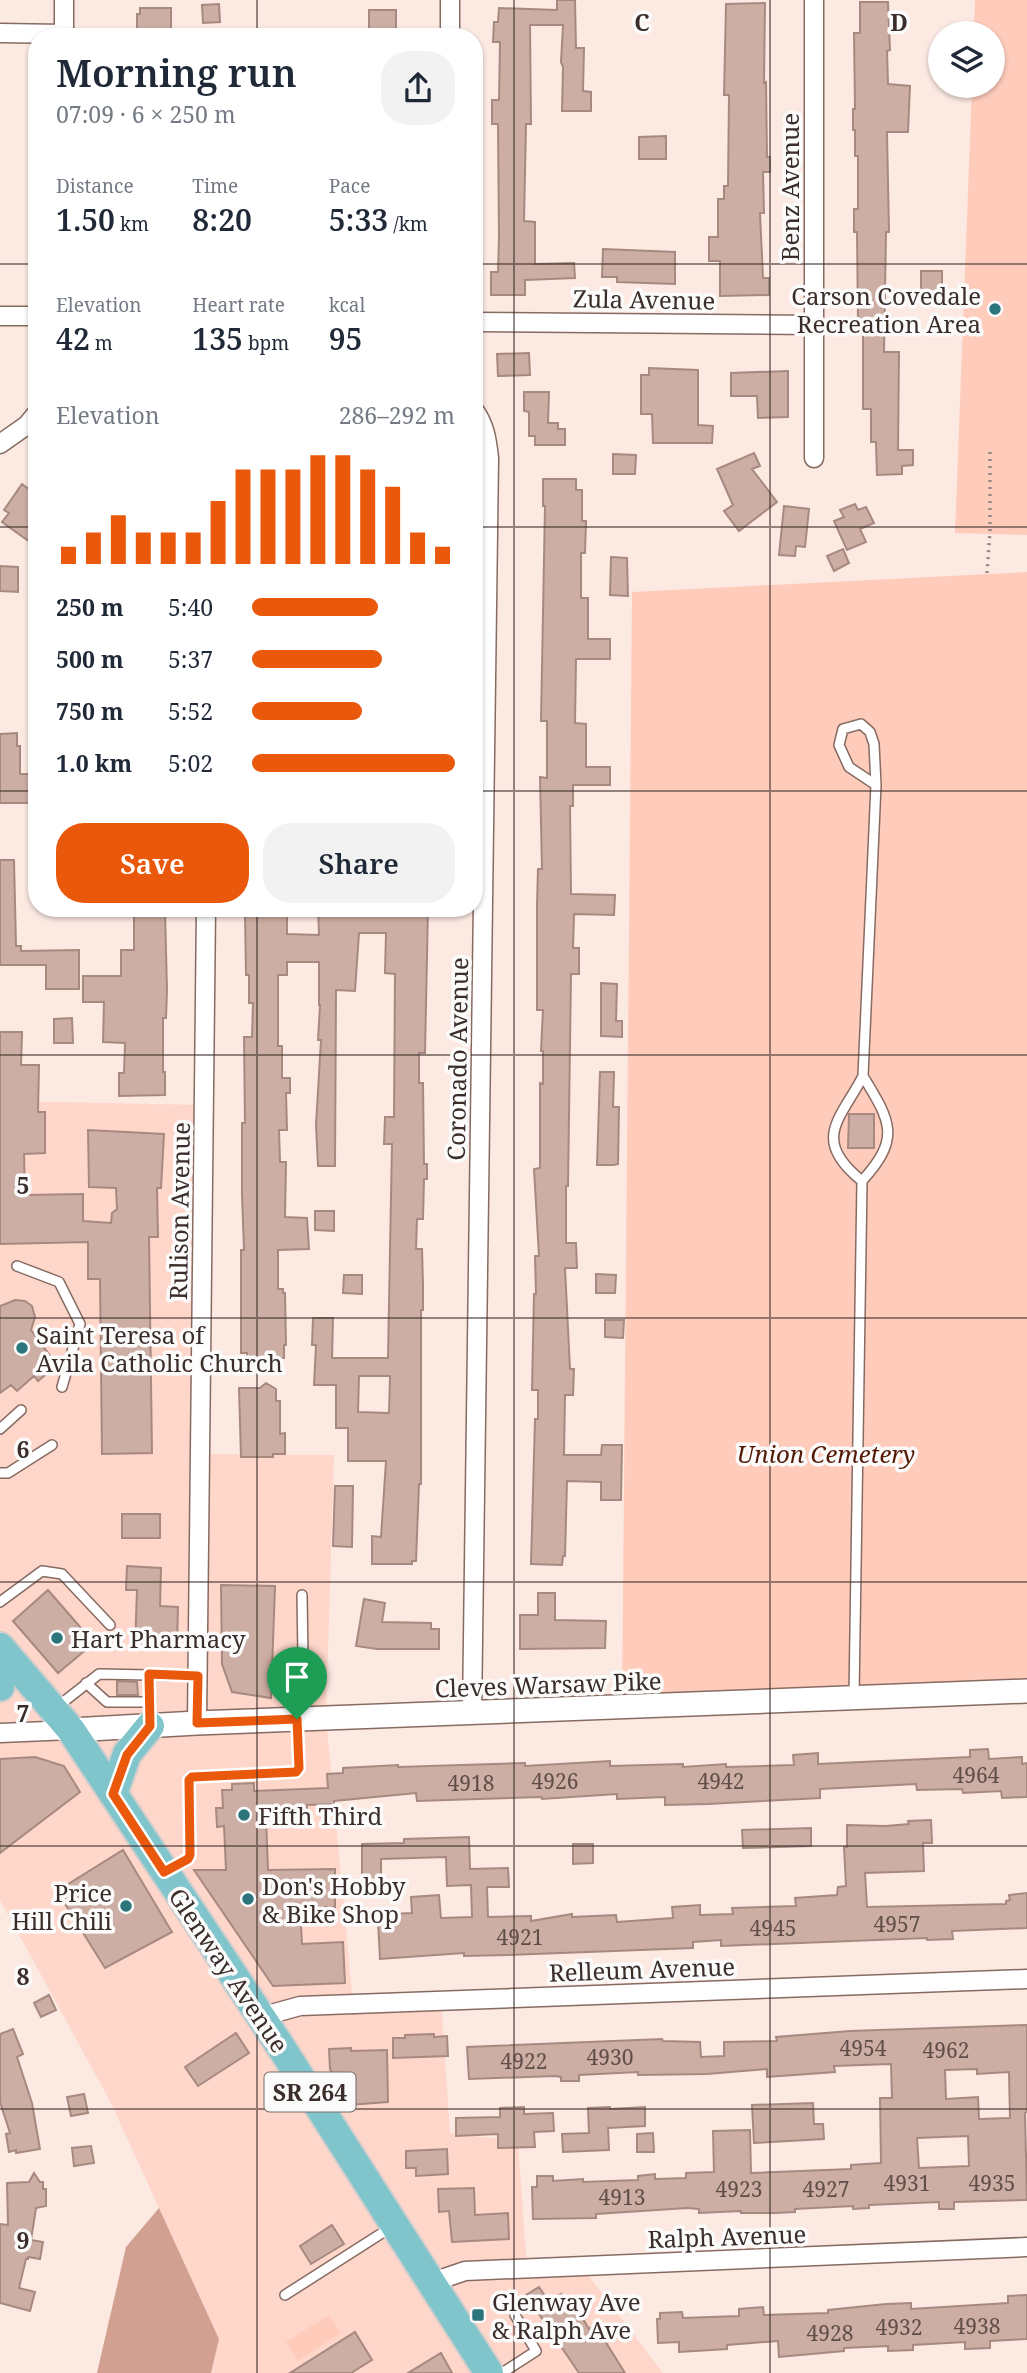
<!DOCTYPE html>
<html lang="en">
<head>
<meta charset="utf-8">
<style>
  body { margin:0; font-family:"Noto Serif",serif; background:#f2f2f3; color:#1f2937; height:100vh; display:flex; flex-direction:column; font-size:26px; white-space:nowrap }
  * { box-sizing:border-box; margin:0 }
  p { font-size:23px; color:#747a83 }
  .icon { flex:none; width:38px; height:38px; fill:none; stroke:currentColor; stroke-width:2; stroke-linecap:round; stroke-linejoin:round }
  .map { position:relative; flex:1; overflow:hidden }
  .sheet { position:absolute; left:28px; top:28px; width:455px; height:889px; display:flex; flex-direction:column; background:#fff; border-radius:28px; box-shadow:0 2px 5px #0004 }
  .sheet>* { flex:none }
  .buttons { position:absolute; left:928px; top:21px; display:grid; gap:14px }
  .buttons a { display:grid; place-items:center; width:77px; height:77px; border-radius:50%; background:#fff; box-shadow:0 2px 5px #0004; font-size:35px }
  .pin { position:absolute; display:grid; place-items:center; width:60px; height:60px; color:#fff; margin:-72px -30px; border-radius:50% 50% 50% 0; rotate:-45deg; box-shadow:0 0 7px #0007 }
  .pin .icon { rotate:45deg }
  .round { display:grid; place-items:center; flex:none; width:74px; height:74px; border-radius:28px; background:#f2f2f3 }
  .headline { display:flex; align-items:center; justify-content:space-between; height:119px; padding:0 28px }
  h1 { font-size:38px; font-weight:600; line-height:52px }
  .stats { display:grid; grid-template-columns:repeat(3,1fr); gap:10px; height:119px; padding:7px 28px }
  .stats div { display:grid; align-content:center }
  .stats b { font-size:30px; font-weight:600 }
  .stats small { font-size:19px; font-weight:400 }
  .stats p { font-size:19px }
  .chart { height:196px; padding:14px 28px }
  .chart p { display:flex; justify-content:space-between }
  .chart svg { width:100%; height:126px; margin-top:7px; stroke:#ea580c; stroke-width:6 }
  .primary-button { display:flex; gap:14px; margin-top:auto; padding:14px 28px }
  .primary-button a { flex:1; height:80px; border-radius:28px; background:#ea580c; color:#fff; font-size:28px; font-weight:600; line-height:80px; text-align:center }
  .primary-button a+a { background:#f2f2f3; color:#1f2937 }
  ul { padding:0 28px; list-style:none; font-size:23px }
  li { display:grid; grid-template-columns:112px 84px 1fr; align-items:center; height:52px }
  li i { height:18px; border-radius:9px; background:#ea580c }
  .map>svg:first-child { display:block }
  .built { fill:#fed6ca }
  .green { fill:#ffccbc }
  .forest { fill:#d1a091 }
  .building { fill:#cdaea4; stroke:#a78980; stroke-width:2; fill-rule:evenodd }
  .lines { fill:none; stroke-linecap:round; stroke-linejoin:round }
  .service-casing { stroke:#876b62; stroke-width:12 }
  .minor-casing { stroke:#876b62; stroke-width:21 }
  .tertiary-casing { stroke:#876b62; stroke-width:26 }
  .primary-casing { stroke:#d0cdcc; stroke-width:32 }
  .path { stroke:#958681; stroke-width:3.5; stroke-dasharray:2 5; stroke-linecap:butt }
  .service { stroke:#fff; stroke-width:9 }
  .minor { stroke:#fff; stroke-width:18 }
  .tertiary { stroke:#fff; stroke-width:23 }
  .primary { stroke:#81c5cc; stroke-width:28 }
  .route-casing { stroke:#fff; stroke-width:14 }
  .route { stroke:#ea580c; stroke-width:9 }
  .grid { fill:none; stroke:#3a2d2a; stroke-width:2; stroke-opacity:0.55 }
  .poi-dot { fill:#2c757d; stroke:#fbfbfb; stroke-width:2.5 }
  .labels { text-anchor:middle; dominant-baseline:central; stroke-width:7; stroke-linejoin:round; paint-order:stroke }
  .number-label { font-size:21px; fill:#5f4d48 }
  .shield { fill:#fbfbfb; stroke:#746b69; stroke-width:2 }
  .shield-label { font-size:23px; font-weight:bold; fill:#3a2d2a }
  .street-label { font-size:24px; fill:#3a2d2a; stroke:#fbfbfb }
  .poi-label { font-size:24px; fill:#3a2d2a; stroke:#fbfbfb; text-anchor:start }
  .park-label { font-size:24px; font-style:italic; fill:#541a06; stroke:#fbfbfb }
  .grid-label { font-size:23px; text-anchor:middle; font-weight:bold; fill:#3a2d2a; stroke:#fbfbfb; stroke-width:7; stroke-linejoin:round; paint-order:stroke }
</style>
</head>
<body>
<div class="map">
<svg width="1027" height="2373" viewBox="0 0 1027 2373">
  <rect width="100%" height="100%" fill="#fce9e2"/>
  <path class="built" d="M0,1101L204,1105L201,1454L334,1455L326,1718L353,2004L441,2001L450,2133L518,2141L527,2268L581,2266L663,2373H211L219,2339L110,2101L0,1900Z"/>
  <path class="green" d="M975,0H1027V535L955,533L972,86H992V33H974Z
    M1027,572V1691L622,1707L632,592Z
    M329,2315L341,2333L298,2361L286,2342Z"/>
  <path class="forest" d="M159,2208L219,2339L211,2373H97L126,2247Z"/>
  <path class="building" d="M557,0H575L576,48H584L583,91L591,92V111H562L563,67L561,62L563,25H530L531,124H526L524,221L535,222V264L574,263L575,278L525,280V295H491V272H498L499,237L498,124H492V100H499L500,42H493L494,22H498L499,8L557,10Z
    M860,2H888L890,50L887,51L888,84L910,86L908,132H887L889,232H886L884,352H899L898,450H913V465L902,466V474L877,475L876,442H871V409H863V322H858L857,232H854V209H858V156H855V130H853V109H855L854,33H860Z
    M765,3L764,83L766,82L767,157H770V172H763L764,213H760L763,278H769V295L720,296V261H709V237H718V199H724V186H728L729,95H724L726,4Z
    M219,4L220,22L203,23L202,5Z
    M140,8H171V37L137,35V14H140Z
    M369,10H396V37L369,35Z
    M666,136V159H639V137Z
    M603,249L675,252V284L617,282V277H602Z
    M921,271H942V293H921Z
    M529,353L530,375L498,376L497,354Z
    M649,368L698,370V425L713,426L712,443H653L652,414H641V375H649Z
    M788,371V417L758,418L757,396H731V373Z
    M524,392H549L548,423H558V429H565V445H535V436H529V412L524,411Z
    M754,453L760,466L752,469L777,502L739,531L724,511L733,505L717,469Z
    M613,454L636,455L635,474H613Z
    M543,479H576V490H582V521H586L585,553H581V598H588V639H610V659H576L575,723L586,724V767H610V785H573V806H570L571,894L615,895L614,915L574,914L573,948H579V974H571L568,1186H566V1243H576L577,1268H565L570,1369H574L573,1395H565L564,1455H601L602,1445H622L621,1500H601V1482L567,1481L565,1556H563L562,1565L531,1564L535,1419H538V1390H532L534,1294H536L535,1256H539L534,1169L540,1168V1083L543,1084V1051H541L543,1010H537V905L538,869H542L540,777L547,778V721H541L545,506H543Z
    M22,484L35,494L31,500L37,504V547L2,522L9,513L4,510Z
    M855,504L858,510L866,507L874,523L860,529L866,542L847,550L834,521L844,517L840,510Z
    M784,506L809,509L805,547L796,546L795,556L779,555Z
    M843,549L849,563L834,571L827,556Z
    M611,557L627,558L628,596L610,595Z
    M0,566L18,567V592L0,591Z
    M17,733V746H20V774H32L33,803H0V734Z
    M0,860H14L16,946H21V951L79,950V989H46V965H0Z
    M318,908H428L425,1053H419V1083H423L424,1164H427V1179H424L423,1219H417L416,1249H422L423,1285V1310H421V1484H419L416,1561H412V1564H372V1536L381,1537L386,1461H348V1428H336V1385H314L316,1345H312L313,1318H333L332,1358H388L392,1144H384L385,1117H394L395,974L385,973L386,933H359L355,991L336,990L335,1166H318L316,1125L321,1040H318L320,1005H319V962H287V975H278V1046H282V1078H290V1093H286L287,1130H279L280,1162H286L285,1217L307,1218L309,1249L278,1250V1289H283V1293H285L286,1345H284V1358L247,1359V1353H241V1250H244L242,1194V1123H245L244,1037H252L253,1003H249V975H246L245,915H261V910H275V915H287V934L319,935ZM359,1376H390L389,1413L358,1412Z
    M134,909L165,911L167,990L166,1018H163V1072H165V1095L119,1096V1073H124L125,1043L103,1042L104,1002H83V976H121V950H134Z
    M601,983L617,984L616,1021H622V1037L601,1036Z
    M72,1018L73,1043H54V1019Z
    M0,1032H22L21,1065H39L38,1112H45V1153L24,1154L25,1195L83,1194V1221L111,1223L112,1213L117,1209L116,1188L89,1187L88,1130L164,1134L161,1188H157L158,1237H149L152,1453L102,1454L100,1279H88V1242L0,1244Z
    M600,1072H614L613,1107H619L618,1164L614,1165H597Z
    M849,1114H874V1148H848Z
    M315,1211H334V1231L315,1230Z
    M596,1274L616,1275L615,1293H596Z
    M344,1275H362V1294L343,1293Z
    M15,1300L25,1301L32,1306L35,1317L31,1330L57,1365L38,1381L34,1376L17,1391L11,1385L0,1393V1306Z
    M605,1320H624L623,1338L605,1337Z
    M266,1383L276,1389V1401H280V1434L285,1433V1454H273V1457H241L239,1388H260Z
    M335,1486H353L352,1547L333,1546Z
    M122,1514H160V1538H122Z
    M127,1566L161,1568L160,1606L178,1607L177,1648L135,1647L137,1590H126Z
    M221,1585L275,1586L271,1698L232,1692L222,1664Z
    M48,1590L94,1643L58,1673L13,1621Z
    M538,1593H555V1620L606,1621L605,1648L520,1649V1615H538Z
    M364,1599L385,1603L382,1622L431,1623V1629H439V1649H377L356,1646Z
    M117,1681L137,1682L138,1695H117Z
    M988,1749L989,1759L1022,1757V1764L1027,1763V1797L1002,1798L1001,1791L963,1793L962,1789L917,1790L916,1784L820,1789V1798L708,1804L665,1805V1797L617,1799V1794L542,1799V1797L417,1801L416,1793L334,1801V1804L307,1805V1815L266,1817L268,1870L335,1869V1907H300L302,1944L343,1942L345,1983L273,1986L194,1870H226L224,1826L217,1827L216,1808H223L222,1790H232V1784L254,1783V1791L328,1788L327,1774L343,1773V1768L398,1765V1767L525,1763V1766L610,1761V1766L683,1764V1767L726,1764V1767L794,1765L793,1755L818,1753V1764L970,1757V1750Z
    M35,1757L64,1766L80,1792L0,1853V1759Z
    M931,1820L932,1843H923L924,1871L865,1873L867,1907L1006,1904V1901L1010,1900L1009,1895L1027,1893V1928L952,1931L953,1939L927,1940V1938L721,1946V1940L693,1942V1948L508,1955L464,1956V1953L380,1959L378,1921H390L389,1914L412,1913L411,1897L439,1895L441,1918L472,1917L471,1885L447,1886L446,1857L381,1859V1886L362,1887V1844L404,1843V1839L469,1837L470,1869L508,1868L509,1887H487L488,1917L531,1916V1921L572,1914V1917L616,1915L617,1922L673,1918L672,1907L700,1905V1915L733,1914L732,1908L796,1906L795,1898L837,1895L838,1887L846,1886L844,1847H847V1825L886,1826L909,1824L908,1821Z
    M811,1828V1846L743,1848L742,1830Z
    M573,1844H593V1863L573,1864Z
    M123,1850L172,1932L105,1968L57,1891Z
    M49,1995L56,2010L41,2017L34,2003Z
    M1027,2025V2112L1025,2113L1027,2200L954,2202V2209H939V2202L869,2205V2208L853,2209V2206L795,2209V2212L775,2213H741V2211L699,2213V2209L687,2208L596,2214V2218L533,2219L532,2187H537V2176H553V2181L583,2179V2182L638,2180V2176L655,2174V2179L686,2178V2173L714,2172L713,2131L750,2130L751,2173L851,2169V2165L881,2163L880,2098H892L891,2064L834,2066L835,2072L767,2077V2069L707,2074L638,2075V2072L579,2075V2081H561V2077L555,2076L469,2079L467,2047L662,2039L663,2041L700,2042L701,2057L724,2056V2042L777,2041L776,2037L850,2031ZM977,2069V2074L1009,2072L1010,2118L979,2119L978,2097L946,2099L945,2070ZM968,2136L969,2166L919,2168L917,2138Z
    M13,2029L23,2054L17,2057L32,2103L40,2149L16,2153V2150L9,2152L6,2134L10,2133L0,2102V2034Z
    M236,2033L249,2053L198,2086L185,2067Z
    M434,2034V2037L447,2036L448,2056L393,2058V2038H405V2035Z
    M351,2048V2051L387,2050L388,2102L348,2105L330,2069L329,2049Z
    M84,2094L88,2113L71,2116L67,2097Z
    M813,2103L814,2124H823L824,2139L754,2143L752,2105Z
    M524,2107V2114L553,2113L554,2131L534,2132L535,2147L498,2148V2134L456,2136V2118L500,2117V2108Z
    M610,2107V2109L645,2107V2126L608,2128L609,2150L563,2152L562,2134L589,2133L588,2108Z
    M653,2133L654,2152H637V2134Z
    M91,2146L94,2163L74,2166L72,2148Z
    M447,2149L448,2174L416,2176V2168H406V2151Z
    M34,2173L40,2182H43V2189H46V2206L36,2208L31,2240L43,2242L40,2259L28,2257V2259H26L19,2288L35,2292L30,2311L0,2303V2224L8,2225L7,2183L29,2182Z
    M474,2188L475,2215L508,2213L509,2239L452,2242L449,2211L439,2212L438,2189Z
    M332,2225L344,2244L311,2264L300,2246Z
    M539,2287L549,2302L561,2294L568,2305L573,2302L589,2329L595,2325L625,2373H579L526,2295Z
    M1027,2295V2339L990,2341V2348L965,2349V2342L913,2345V2350L888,2351V2346L844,2348V2351L779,2357L778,2341L727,2345V2349L679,2352V2342L658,2343L657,2319H660V2313L682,2312L683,2318L739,2316V2309L763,2307L764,2315L828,2313V2310L886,2304L911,2303V2309L1008,2303V2296Z
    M355,2332L372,2360L351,2373H290Z
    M441,2353L452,2373H408Z"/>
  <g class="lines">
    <defs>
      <path id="service" d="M862,1181C810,1139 841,1119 863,1076L876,785L874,744L870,732L861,724L843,729L839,745L849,767L876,785
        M17,1266L59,1282L80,1324L62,1387
        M0,1429L21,1410
        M0,1473H8L52,1445
        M302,1595L304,1718
        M0,1602L42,1571L62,1574L110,1625
        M149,1674L150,1724
        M86,1683L107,1702H149
        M854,1696L862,1181C901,1138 891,1122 863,1076
        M57,1707L99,1674L198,1676
        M168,1870L188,1859L190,1855L189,1780L192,1777L296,1772L299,1768L297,1721
        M285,2295L393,2226
        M502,2373L536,2351L515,2315"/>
      <path id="minor" d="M0,33L64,34
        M64,37V0
        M450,37V0
        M0,316H37
        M474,322L813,325
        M0,444L27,425L37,413
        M814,458V0
        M472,1713L489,458C487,440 485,425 474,410
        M197,1723L206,908
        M0,1733L71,1730
        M260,2017L300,2006L1027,1979
        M430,2283L465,2271L1027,2247"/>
      <path id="tertiary" d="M71,1730L197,1723L1027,1691"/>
      <path id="primary" d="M0,1647L71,1730L279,2044L489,2373
        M0,1687L4,1652
        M113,1794L127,1754L150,1726"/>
    </defs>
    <use href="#service" class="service-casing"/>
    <use href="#minor" class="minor-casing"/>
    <use href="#tertiary" class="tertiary-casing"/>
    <use href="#primary" class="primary-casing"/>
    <path class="path" d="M987,573L990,531V450"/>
    <use href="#service" class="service"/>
    <use href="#minor" class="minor"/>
    <use href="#tertiary" class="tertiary"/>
    <use href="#primary" class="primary"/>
  </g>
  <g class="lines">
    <defs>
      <path id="route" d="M149,1674L198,1676L197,1723L297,1719L299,1768L296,1772L192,1777L189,1780L190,1855L188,1859L164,1872L113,1794L127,1755L150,1726Z"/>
    </defs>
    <use href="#route" class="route-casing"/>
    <use href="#route" class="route"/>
  </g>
  <path class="grid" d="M257,0V37M514,0V2373M770,0V2373M0,264H37M474,264H1027M0,527H37M474,527H1027M0,791H37M474,791H1027M257,908V2373M0,1055H1027M0,1318H1027M0,1582H1027M0,1846H1027M0,2109H1027"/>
  <g class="poi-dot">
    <circle cx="995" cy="309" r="7"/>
    <circle cx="22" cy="1348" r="7"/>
    <circle cx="57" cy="1638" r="7"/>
    <circle cx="244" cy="1815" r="7"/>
    <circle cx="248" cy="1899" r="7"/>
    <circle cx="126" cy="1906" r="7"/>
    <rect x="471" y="2308" width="14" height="14" rx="3.5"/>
  </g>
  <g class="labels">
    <g class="number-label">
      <text x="976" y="1775">4964</text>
      <text x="555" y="1781">4926</text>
      <text x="721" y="1781">4942</text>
      <text x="471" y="1783">4918</text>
      <text x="897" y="1924">4957</text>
      <text x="773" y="1928">4945</text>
      <text x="520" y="1937">4921</text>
      <text x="863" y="2048">4954</text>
      <text x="946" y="2050">4962</text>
      <text x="610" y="2057">4930</text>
      <text x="524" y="2061">4922</text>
      <text x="907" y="2183">4931</text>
      <text x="992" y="2183">4935</text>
      <text x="739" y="2189">4923</text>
      <text x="826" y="2189">4927</text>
      <text x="622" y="2197">4913</text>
      <text x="977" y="2326">4938</text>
      <text x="899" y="2327">4932</text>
      <text x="830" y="2333">4928</text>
    </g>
    <rect class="shield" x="264.5" y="2072.5" width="91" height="39" rx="5"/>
    <g class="shield-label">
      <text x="310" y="2092">SR 264</text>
    </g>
    <g class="street-label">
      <text transform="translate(789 187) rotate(-90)">Benz Avenue</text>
      <text transform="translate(644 299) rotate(1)">Zula Avenue</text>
      <text transform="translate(457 1059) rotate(-89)">Coronado Avenue</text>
      <text transform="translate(179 1211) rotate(-89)">Rulison Avenue</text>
      <text transform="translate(548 1684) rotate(-2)">Cleves Warsaw Pike</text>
      <text transform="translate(642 1969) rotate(-2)">Relleum Avenue</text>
      <text transform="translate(229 1970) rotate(56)">Glenway Avenue</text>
      <text transform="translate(727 2236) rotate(-2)">Ralph Avenue</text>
    </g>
    <g class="poi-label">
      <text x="981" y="295" text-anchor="end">Carson Covedale<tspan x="981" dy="28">Recreation Area</tspan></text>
      <text x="36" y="1334">Saint Teresa of<tspan x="36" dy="28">Avila Catholic Church</tspan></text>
      <text x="71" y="1638">Hart Pharmacy</text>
      <text x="258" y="1815">Fifth Third</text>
      <text x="262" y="1885">Don's Hobby<tspan x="262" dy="28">&amp; Bike Shop</tspan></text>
      <text x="112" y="1892" text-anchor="end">Price<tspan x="112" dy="28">Hill Chili</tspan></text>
      <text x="492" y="2301">Glenway Ave<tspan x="492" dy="28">&amp; Ralph Ave</tspan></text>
    </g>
    <g class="park-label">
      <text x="826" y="1453">Union Cemetery</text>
    </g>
  </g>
  <g class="grid-label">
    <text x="642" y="31">C</text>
    <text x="899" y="31">D</text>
    <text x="23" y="1194">5</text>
    <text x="23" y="1458">6</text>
    <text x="23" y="1722">7</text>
    <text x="23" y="1985">8</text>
    <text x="23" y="2249">9</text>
  </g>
</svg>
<div class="buttons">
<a><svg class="icon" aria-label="layers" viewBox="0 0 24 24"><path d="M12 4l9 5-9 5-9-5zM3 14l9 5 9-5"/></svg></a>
</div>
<div class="pin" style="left:297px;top:1719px;background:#1e9e55"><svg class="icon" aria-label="arrive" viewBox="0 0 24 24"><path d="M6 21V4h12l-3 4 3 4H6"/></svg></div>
<section class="sheet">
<div class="headline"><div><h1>Morning run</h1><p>07:09 · 6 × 250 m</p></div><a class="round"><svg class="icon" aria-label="share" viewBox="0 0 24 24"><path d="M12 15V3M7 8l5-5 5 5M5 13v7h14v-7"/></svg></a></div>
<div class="stats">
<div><p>Distance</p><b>1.50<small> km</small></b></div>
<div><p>Time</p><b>8:20</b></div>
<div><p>Pace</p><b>5:33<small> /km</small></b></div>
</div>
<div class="stats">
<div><p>Elevation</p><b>42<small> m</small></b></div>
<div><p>Heart rate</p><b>135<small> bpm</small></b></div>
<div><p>kcal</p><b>95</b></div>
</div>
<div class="chart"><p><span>Elevation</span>286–292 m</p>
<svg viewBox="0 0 160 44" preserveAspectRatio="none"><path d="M5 44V38M15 44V33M25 44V27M35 44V33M45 44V33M55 44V33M65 44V22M75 44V11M85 44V11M95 44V11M105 44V6M115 44V6M125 44V11M135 44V17M145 44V33M155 44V38"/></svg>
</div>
<ul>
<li><b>250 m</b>5:40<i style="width:62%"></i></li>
<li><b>500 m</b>5:37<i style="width:64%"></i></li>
<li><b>750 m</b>5:52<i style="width:54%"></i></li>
<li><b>1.0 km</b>5:02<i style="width:100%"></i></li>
</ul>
<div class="primary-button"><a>Save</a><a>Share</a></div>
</section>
</div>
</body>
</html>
